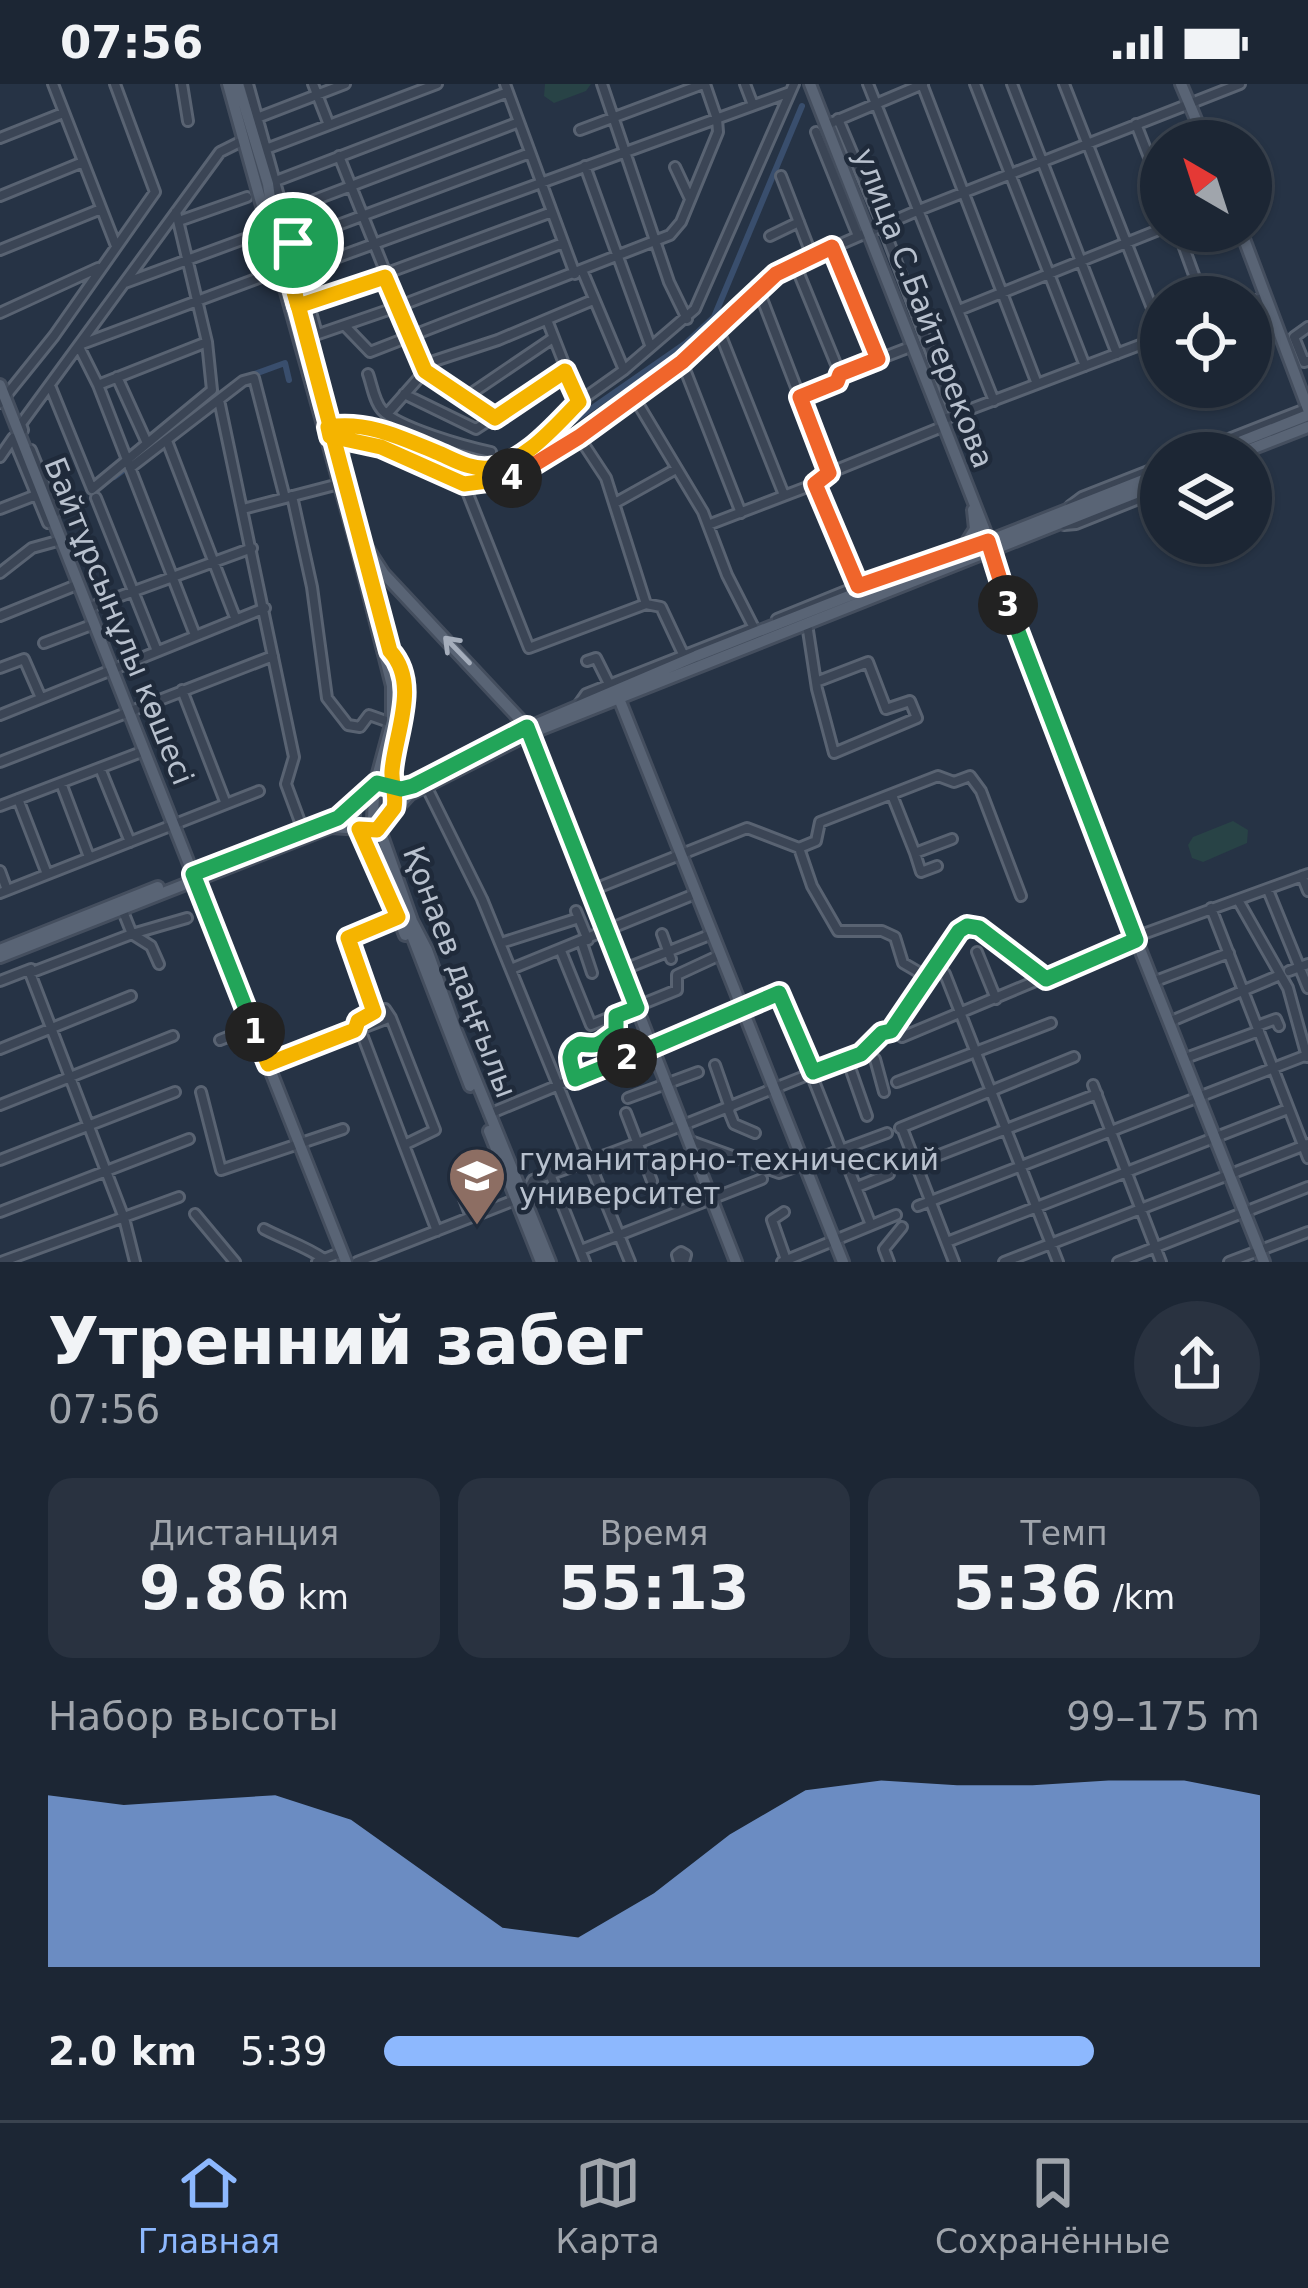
<!DOCTYPE html>
<html lang="ru">
<head>
<meta charset="utf-8">
<style>
  body { margin:0; font-family:"DejaVu Sans",sans-serif; background:#293240; color:#f1f3f6; height:100vh; display:flex; flex-direction:column; font-size:45px; white-space:nowrap }
  * { box-sizing:border-box; margin:0 }
  p { font-size:39px; color:#a0a5ac }
  .icon { flex:none; width:66px; height:66px; fill:none; stroke:currentColor; stroke-width:2; stroke-linecap:round; stroke-linejoin:round }
  .map { position:relative; height:1178px; overflow:hidden }
  .panel { display:flex; flex-direction:column; background:#1c2634; flex:1 }
  .panel>* { flex:none }
  .needle { width:78px; rotate:321deg }
  .controls { position:absolute; left:1140px; top:36px; display:grid; gap:24px }
  .controls a { display:grid; place-items:center; width:132px; height:132px; border-radius:50%; background:#1c2634; box-shadow:0 3px 9px #0004,0 0 0 3px #3a434f; font-size:60px }
  .pin { position:absolute; display:grid; place-items:center; width:102px; height:102px; color:#fff; margin:-51px; border:6px solid #fff; border-radius:50%; box-shadow:0 3px 12px #0007 }
  .km { position:absolute; width:60px; height:60px; margin:-30px; border-radius:50%; background:#222; color:#fff; font-size:33px; line-height:60px; text-align:center }
  .round { display:grid; place-items:center; flex:none; width:126px; height:126px; border-radius:63px; background:#293240 }
  .summary { display:flex; align-items:center; justify-content:space-between; height:204px; padding:0 48px }
  h1 { font-size:66px; font-weight:800; line-height:90px }
  .figures { display:grid; grid-template-columns:repeat(3,1fr); gap:18px; height:204px; padding:12px 48px }
  .figures div { display:grid; align-content:center; border-radius:24px; background:#293240; text-align:center }
  .figures b { font-size:60px; font-weight:800 }
  .figures small { font-size:33px; font-weight:400 }
  .figures p { font-size:33px }
  .chart { height:336px; padding:24px 48px }
  .chart p { display:flex; justify-content:space-between }
  .chart svg { width:100%; height:216px; margin-top:12px; fill:#8db8fe; opacity:.7 }
  ul { padding:0 48px; list-style:none; font-size:39px }
  li { display:grid; grid-template-columns:192px 144px 1fr; align-items:center; height:90px }
  li i { height:30px; border-radius:15px; background:#8db8fe }
  .status { display:flex; justify-content:space-between; align-items:center; height:84px; padding:0 60px; background:#1c2634; direction:ltr }
  .status svg { height:33px; fill:currentColor }
  .dock { display:flex; justify-content:space-around; align-items:center; height:168px; border-top:3px solid #3a434f; background:#1c2634; font-size:33px; color:#a0a5ac }
  .dock a { display:grid; justify-items:center; gap:6px }
  .dock .current { color:#8db8fe }
  .map>svg:first-child { display:block }
  .pitch { fill:#284346 }
  .lines { fill:none; stroke-linecap:round; stroke-linejoin:round }
  .canal { stroke:#394e6d; stroke-width:6 }
  .minor-casing { stroke:#596372; stroke-width:14 }
  .major-casing { stroke:#444e5e; stroke-width:16 }
  .minor { stroke:#3b4555; stroke-width:8 }
  .major { stroke:#596475; stroke-width:10 }
  .oneway { stroke:#a5aebc }
  .split-1-casing { stroke:#fff; stroke-width:24 }
  .split-2-casing { stroke:#fff; stroke-width:24 }
  .split-3-casing { stroke:#fff; stroke-width:24 }
  .split-4-casing { stroke:#fff; stroke-width:24 }
  .split-5-casing { stroke:#fff; stroke-width:24 }
  .split-1 { stroke:#f5b400; stroke-width:15 }
  .split-2 { stroke:#22a559; stroke-width:15 }
  .split-3 { stroke:#22a559; stroke-width:15 }
  .split-4 { stroke:#f0652b; stroke-width:15 }
  .split-5 { stroke:#f5b400; stroke-width:15 }
  .labels { text-anchor:middle; dominant-baseline:central; stroke-width:9; stroke-linejoin:round; paint-order:stroke }
  .street-label { font-size:30px; fill:#b8c1ce; stroke:#1f2a3a }
  .poi-label { font-size:30px; fill:#b8c1ce; stroke:#1f2a3a; text-anchor:start }
</style>
</head>
<body>
<div class="status"><b>07:56</b><svg viewBox="0 0 49 12"><path d="M0 12V9h3v3zM5 12V6h3v6zM10 12V3h3v9zM15 12V0h3v12zM26 1h20v11H26zM47 4h2v5h-2z"/></svg></div>
<div class="map">
<svg width="1308" height="1178" viewBox="0 0 1308 1178">
  <rect width="100%" height="100%" fill="#263345"/>
  <path class="pitch" d="M545,0H591L586,7L554,19L544,12Z
    M1233,737L1248,746L1247,759L1203,778L1192,774L1188,761L1193,753Z"/>
  <g class="lines">
    <path class="canal" d="M249,292L285,279L289,296
      M347,347H366
      M457,382L485,389L513,379L686,259L714,233L802,22
      M114,393L133,379"/>
    <defs>
      <path id="minor" d="M53,0L116,162
        M182,0L188,37
        M248,0L316,246
        M313,0L329,41
        M505,0L575,190
        M602,0L669,198L687,235
        M745,0L753,21
        M868,0L994,317
        M922,0L1037,300
        M975,0L1085,282
        M1012,0L1117,270
        M1064,0L1161,247
        M257,34L345,0
        M838,35L883,142L955,332
        M1136,40L1161,104
        M826,41L923,0
        M580,46L703,0
        M816,48L858,152
        M0,54L63,29
        M266,65L437,0
        M339,72L425,287L495,334
        M585,82L650,261
        M675,83L690,115
        M781,92L812,172
        M268,100L508,8
        M0,112L83,78
        M275,131L519,38
        M179,137L247,113
        M1178,147L1202,213
        M770,152L799,138
        M282,162L530,69
        M833,163L878,276
        M0,166L101,125
        M795,180L840,290
        M582,186L624,286
        M289,191L790,8
        M125,199L255,151
        M759,207L829,389
        M1251,218L1265,213
        M298,222L552,128
        M959,226L1161,145
        M0,229L98,184
        M547,236L579,318
        M345,242L370,268L670,151L681,138L718,48L717,35L705,0
        M1308,243L1294,253L1304,278L1308,277
        M719,247L784,411
        M307,254L397,223L563,159
        M82,260L280,186
        M79,263L98,301L195,551
        M682,278L741,429
        M422,281L498,256L593,216
        M368,290C372,301 374,317 382,326C398,344 467,363 491,368
        M117,293L147,359
        M98,301L207,258
        M51,304L92,405L212,306L207,258L176,128
        M404,310L476,345L565,287
        M800,312L837,297L840,290L905,265
        M466,313L553,254
        M634,313L703,428L727,491L754,544
        M219,316L294,673L286,700L303,746
        M0,319L54,252L155,108L115,0
        M387,330L425,287
        M942,336L1161,253
        M328,343L354,339L464,381L492,384L555,345L579,318L624,286L695,225L794,0
        M23,346L21,340L220,68L238,59
        M330,353L381,363L464,400L508,396L537,382L682,278L769,196L795,180L919,126L1240,0
        M579,353L606,394L646,520L661,523L683,570
        M167,357L236,536
        M31,366L56,428
        M1193,369L1308,324
        M0,373L13,354L48,439
        M339,381L349,356
        M130,384L243,297L254,294L285,414
        M464,400L529,564L646,520
        M815,400L858,502
        M292,412L312,503L327,614L348,641L360,643L369,631L386,637
        M96,414L157,567
        M615,419L676,385
        M1070,422L1082,413L1161,382
        M0,425L36,411
        M243,425L339,400
        M708,441L815,400L829,389L937,345
        M1064,441L1076,440L1161,406
        M0,489L32,464L61,456
        M88,524L252,464
        M0,532L79,500
        M777,535L910,481H924
        M807,540L817,605L834,669L917,634L910,617L886,625L868,578L816,598
        M44,559L94,540
        M587,577L596,574L609,600
        M0,584L24,575L41,614
        M579,620L586,610L751,545
        M0,631L265,524
        M0,678L273,572
        M100,684L130,758
        M61,699L89,773
        M426,702L482,815L630,1178
        M892,711L915,769L952,755
        M18,715L47,790
        M226,720L259,707
        M0,722L144,667
        M799,764L812,802L838,847H882L895,853L903,879L927,893
        M915,769L921,788L937,782
        M0,787L7,806
        M1302,792L1308,807
        M592,806L747,744L799,764L816,757L820,738L938,692L954,698L970,692L981,707L1021,812
        M1268,806L1308,904
        M0,809L226,720L182,606
        M1238,816L1288,904L1307,973
        M1211,824L1308,1074
        M122,825L132,850L30,889L124,1134L135,1178
        M576,827L588,856
        M662,850L671,875
        M1135,853L1308,790
        M501,859L579,834
        M582,859L592,889
        M561,867L591,941L677,906V891L720,871
        M977,868L996,915
        M159,880L151,862L132,850L187,834
        M511,885L695,810
        M622,886L712,850
        M1289,887L1308,880
        M945,890L1058,1178
        M0,897L31,885
        M1153,898L1229,869
        M374,928L385,925L391,934L435,1046L404,1061L437,1147
        M1169,938L1280,891
        M1257,942L1276,935L1279,942
        M354,947L358,937L374,928L348,854L398,833
        M363,953L404,1061
        M902,953L1136,855
        M220,956L253,943
        M0,965L131,912
        M863,967L875,975L884,1008
        M847,975L867,1032
        M1183,975L1259,947
        M268,980L386,935
        M715,981L730,1024
        M575,995C571,981 564,968 580,960C603,963 597,959 616,948L615,933
        M897,998L1051,939
        M1093,1001L1161,1178
        M201,1008L221,1086L343,1045
        M628,1014L698,988
        M0,1021L173,952
        M728,1025L734,1040L755,1049
        M626,1029L652,1097
        M489,1030L779,909L871,1141
        M900,1044L1074,973
        M902,1044L954,1178
        M688,1056L779,1089L887,1049
        M0,1076L175,1008
        M916,1080L1097,1010
        M550,1090L585,1178
        M458,1099L471,1133
        M857,1103L889,1090
        M918,1122L1307,971
        M0,1128L189,1055
        M784,1128L772,1136L786,1176
        M195,1130L235,1178
        M264,1145C285,1156 305,1162 324,1175
        M947,1158L1288,1025
        M581,1166L762,1095
        M1,1178L179,1113
        M317,1178L342,1168
        M357,1178L525,1112L533,1096C645,1060 751,1012 861,970L882,949L891,947L959,847L967,842L979,844L1047,895
        M679,1178L677,1171L681,1168L686,1171L684,1178
        M782,1178L896,1131
        M889,1178L884,1165L902,1143
        M1004,1178L1308,1060
        M1118,1178L1308,1103
        M1229,1178L1308,1148"/>
      <path id="major" d="M228,0L356,459L392,602V637L377,693
        M238,0L268,100L273,136
        M810,0L989,457L1048,633L1264,1178
        M1181,0L1205,57
        M273,137L322,316
        M1241,147L1308,325
        M0,301L346,1178
        M1212,369L1308,331
        M1241,369L1308,343
        M362,456L384,490L527,643L736,1178
        M963,464L975,445L973,426
        M390,567C423,605 388,660 393,703
        M618,612L843,1178
        M513,650L696,572L1161,389
        M354,720V737L374,772L405,851
        M373,737L374,709
        M381,749L412,837L427,866L456,947L550,1178
        M253,766L338,734L377,699L401,705L422,697
        M408,841L470,1002
        M0,866L158,803
        M0,873L331,743L377,746L410,710L531,649L1161,399
        M489,1047L541,1178"/>
    </defs>
    <use href="#minor" class="minor-casing"/>
    <use href="#major" class="major-casing"/>
    <use href="#minor" class="minor"/>
    <use href="#major" class="major"/>
  </g>
  <defs><path id="oneway-shaft" d="M-6 0H5M1.5-3L5.5 0L1.5 3" fill="none" stroke-width="1.6" stroke-linecap="round" stroke-linejoin="round" transform="scale(3)"/></defs>
  <use class="oneway" href="#oneway-shaft" transform="translate(457 566) rotate(-134)"/>
  <g class="lines">
    <defs>
      <path id="split-1" d="M255,948L268,980L355,946L358,937L374,928L348,854L398,833L359,745L377,746L394,724C397,710 391,700 392,687C395,649 420,600 390,567L290,191L300,188L293,159"/>
      <path id="split-2" d="M255,948L193,790L338,734L377,699L401,705L413,702L527,643L637,924L616,932V948C598,959 603,963 580,960C564,968 571,981 575,995L627,974"/>
      <path id="split-3" d="M627,974L779,909L813,988L861,970L882,949L891,947L959,847L967,842L979,844L1046,895L1136,856L1008,521"/>
      <path id="split-4" d="M512,394L579,353L682,278L776,190L832,163L878,275L840,290L837,298L800,313L829,389L815,400L858,502L988,457L1008,521"/>
      <path id="split-5" d="M293,159L281,162L298,222L385,193L425,287L495,334L565,287L579,318C556,341 524,380 489,384C470,386 453,375 436,368C400,353 367,337 328,343L330,352L381,363L464,400L512,394"/>
    </defs>
    <use href="#split-1" class="split-1-casing"/>
    <use href="#split-2" class="split-2-casing"/>
    <use href="#split-3" class="split-3-casing"/>
    <use href="#split-4" class="split-4-casing"/>
    <use href="#split-5" class="split-5-casing"/>
    <use href="#split-1" class="split-1"/>
    <use href="#split-2" class="split-2"/>
    <use href="#split-3" class="split-3"/>
    <use href="#split-4" class="split-4"/>
    <use href="#split-5" class="split-5"/>
  </g>
  <defs>
    <symbol id="university-pin" viewBox="-11 -11 22 30"><path d="M0 17L-7.5 6A9.5 9.5 0 1 1 7.5 6Z" fill="#8d6e63" stroke="#1f2a3a"/><path d="M0-5L7-2L0 1L-7-2ZM-4 1L0 2.5L4 1V4Q0 6-4 4Z" fill="#fff"/></symbol>
  </defs>
  <g fill-rule="evenodd">
    <use href="#university-pin" x="444" y="1059" width="66" height="90"/>
  </g>
  <g class="labels">
    <g class="street-label">
      <text transform="translate(924 224) rotate(69)">улица С.Байтерекова</text>
      <text transform="translate(119 537) rotate(68)">Байтұрсынұлы көшесі</text>
      <text transform="translate(460 888) rotate(69)">Қонаев даңғылы</text>
    </g>
    <g class="poi-label">
      <text x="519" y="1075">гуманитарно-технический<tspan x="519" dy="34">университет</tspan></text>
    </g>
  </g>
</svg>
<div class="controls">
<a><svg class="needle" viewBox="-14 -14 28 28"><path d="M0-13l5 13h-10z" fill="#e53935"/><path d="M0 13l5-13h-10z" fill="#a0a5ac"/></svg></a>
<a><svg class="icon" aria-label="locate" viewBox="0 0 24 24"><circle cx="12" cy="12" r="6"/><path d="M12 2v4M12 18v4M2 12h4M18 12h4"/></svg></a>
<a><svg class="icon" aria-label="layers" viewBox="0 0 24 24"><path d="M12 4l9 5-9 5-9-5zM3 14l9 5 9-5"/></svg></a>
</div>
<div class="pin" style="left:293px;top:159px;background:#1e9e55"><svg class="icon" aria-label="arrive" viewBox="0 0 24 24"><path d="M6 21V4h12l-3 4 3 4H6"/></svg></div>
<b class="km" style="left:255px;top:948px">1</b>
<b class="km" style="left:627px;top:974px">2</b>
<b class="km" style="left:1008px;top:521px">3</b>
<b class="km" style="left:512px;top:394px">4</b>
</div>
<section class="panel">
<div class="summary"><div><h1>Утренний забег</h1><p>07:56</p></div><a class="round"><svg class="icon" aria-label="share" viewBox="0 0 24 24"><path d="M12 15V3M7 8l5-5 5 5M5 13v7h14v-7"/></svg></a></div>
<div class="figures">
<div><p>Дистанция</p><b>9.86<small> km</small></b></div>
<div><p>Время</p><b>55:13</b></div>
<div><p>Темп</p><b>5:36<small> /km</small></b></div>
</div>
<div class="chart"><p><span>Набор высоты</span>99–175 m</p>
<svg viewBox="0 0 160 44" preserveAspectRatio="none"><path d="M0 44V9L10 11L20 10L30 9L40 14L50 25L60 36L70 38L80 29L90 17L100 8L110 6L120 7L130 7L140 6L150 6L160 9V44z"/></svg>
</div>
<ul>
<li><b>2.0 km</b>5:39<i style="width:81%"></i></li>
</ul>
</section>
<nav class="dock">
<a class="current"><svg class="icon" aria-label="home" viewBox="0 0 24 24"><path d="M3 11l9-7 9 7M6 9v11h12V9"/></svg>Главная</a>
<a><svg class="icon" aria-label="map" viewBox="0 0 24 24"><path d="M3 6l6-2 6 2 6-2v14l-6 2-6-2-6 2zM9 4v14M15 6v14"/></svg>Карта</a>
<a><svg class="icon" aria-label="saved" viewBox="0 0 24 24"><path d="M7 4h10v16l-5-4-5 4z"/></svg>Сохранённые</a>
</nav>
</body>
</html>
